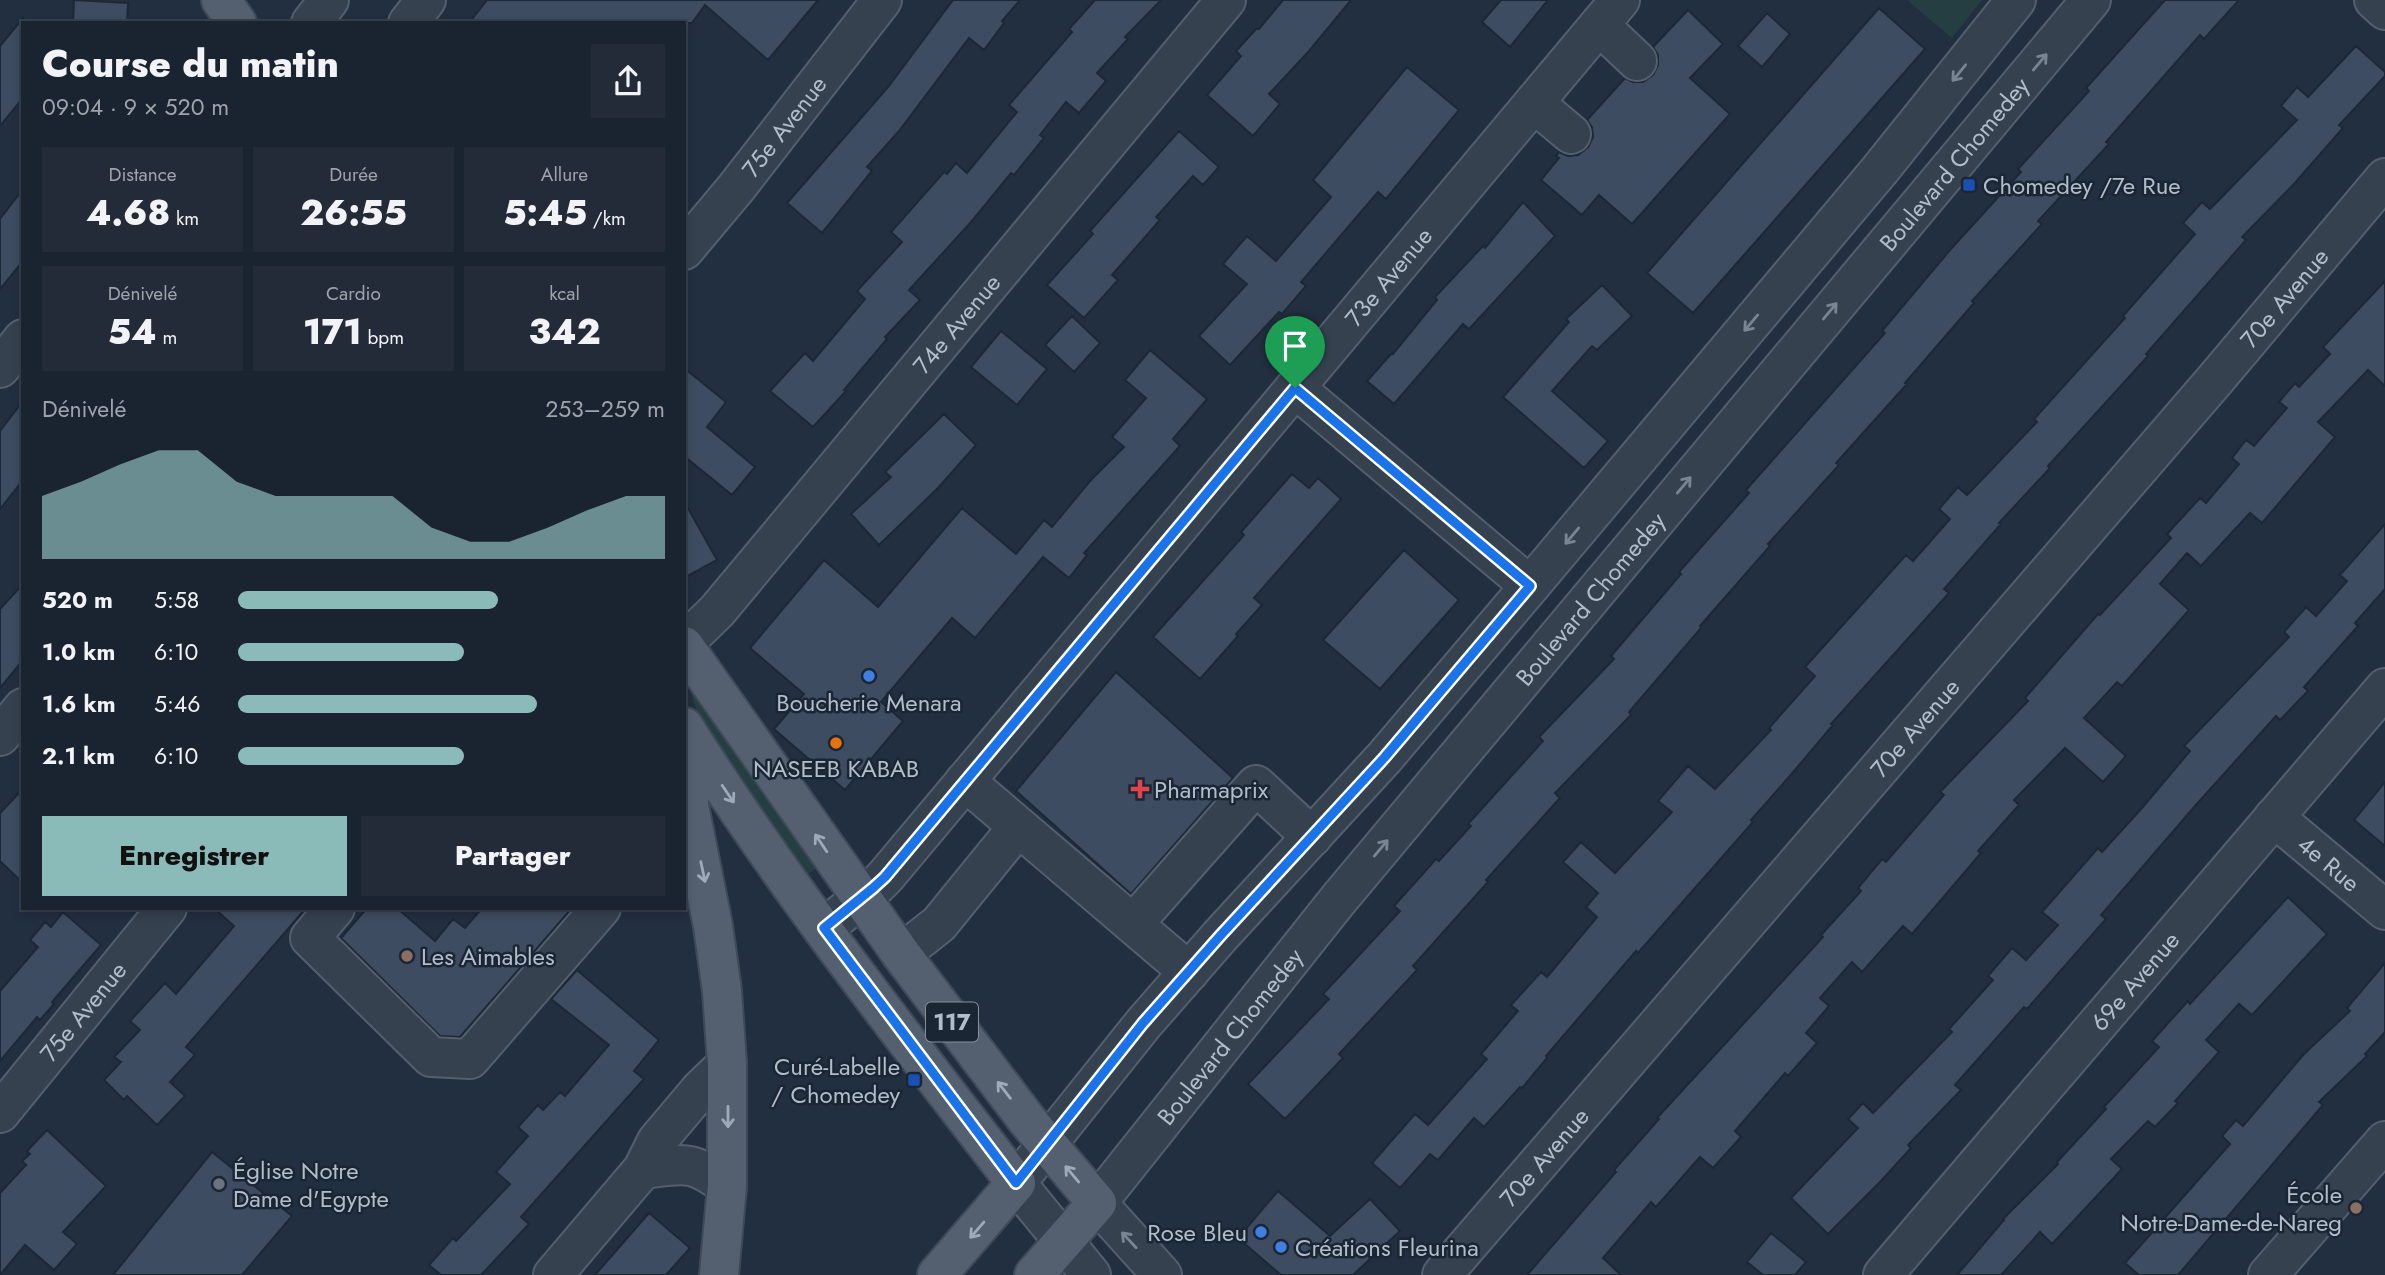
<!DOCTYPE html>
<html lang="fr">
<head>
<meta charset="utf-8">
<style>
  body { margin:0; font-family:Jost,sans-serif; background:#232b38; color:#f1f3f6; height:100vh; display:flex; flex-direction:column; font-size:26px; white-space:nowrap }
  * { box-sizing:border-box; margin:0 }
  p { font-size:23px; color:#9fa4ab }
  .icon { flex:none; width:38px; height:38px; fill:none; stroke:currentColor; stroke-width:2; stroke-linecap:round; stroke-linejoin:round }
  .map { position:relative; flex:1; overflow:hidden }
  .panel { position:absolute; left:21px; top:21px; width:665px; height:889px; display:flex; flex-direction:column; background:#1a2330; border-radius:0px; box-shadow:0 4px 10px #0003,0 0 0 2px #38404c }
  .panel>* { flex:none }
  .pin { position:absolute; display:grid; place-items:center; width:60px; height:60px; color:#fff; margin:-72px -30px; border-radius:50% 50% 50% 0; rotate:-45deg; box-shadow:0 0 7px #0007 }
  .pin .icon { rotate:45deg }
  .round { display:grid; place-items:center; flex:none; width:74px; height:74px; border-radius:0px; background:#232b38 }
  .overview { display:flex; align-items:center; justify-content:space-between; height:119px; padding:0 21px }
  h1 { font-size:38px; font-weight:800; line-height:52px }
  .metrics { display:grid; grid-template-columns:repeat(3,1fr); gap:10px; height:119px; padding:7px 21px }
  .metrics div { display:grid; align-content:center; border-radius:0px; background:#232b38; text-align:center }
  .metrics b { font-size:35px; font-weight:800 }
  .metrics small { font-size:19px; font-weight:400 }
  .metrics p { font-size:19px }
  .chart { height:196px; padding:14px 21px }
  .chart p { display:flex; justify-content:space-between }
  .chart svg { width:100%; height:126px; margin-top:7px; fill:#8bbbb9; opacity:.7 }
  .button { display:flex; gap:14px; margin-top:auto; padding:14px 21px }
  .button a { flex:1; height:80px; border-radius:0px; background:#8bbbb9; color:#111; font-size:28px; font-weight:800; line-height:80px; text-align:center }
  .button a+a { background:#232b38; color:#f1f3f6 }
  ul { padding:0 21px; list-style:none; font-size:23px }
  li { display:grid; grid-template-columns:112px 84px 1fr; align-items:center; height:52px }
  li i { height:18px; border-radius:9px; background:#8bbbb9 }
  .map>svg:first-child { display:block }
  .green { fill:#243e41 }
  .building { fill:#3d4c60; stroke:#1d2837; stroke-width:2 }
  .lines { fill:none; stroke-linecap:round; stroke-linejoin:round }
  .minor-casing { stroke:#545f6e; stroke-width:42 }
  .major-casing { stroke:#3f4a59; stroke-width:42 }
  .minor { stroke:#364150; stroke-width:38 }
  .major { stroke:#546070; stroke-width:38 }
  .oneway { stroke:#7a8594 }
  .oneway2 { stroke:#9faab9 }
  .route-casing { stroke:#fff; stroke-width:14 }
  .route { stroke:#1a73e8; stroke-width:9 }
  .transit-dot { fill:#1a4fb4; stroke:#1b2635; stroke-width:2.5 }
  .shop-dot { fill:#3f7fe0; stroke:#1b2635; stroke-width:2.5 }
  .food-dot { fill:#e8710a; stroke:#1b2635; stroke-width:2.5 }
  .health-dot { fill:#e0444e; stroke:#1b2635; stroke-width:2.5 }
  .education-dot { fill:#8d6e63; stroke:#1b2635; stroke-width:2.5 }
  .worship-dot { fill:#6b7280; stroke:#1b2635; stroke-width:2.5 }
  .labels { text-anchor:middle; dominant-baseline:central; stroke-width:5; stroke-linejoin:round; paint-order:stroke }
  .shield { fill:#1b2635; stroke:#858f9e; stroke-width:2 }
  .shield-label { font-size:23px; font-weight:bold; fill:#b2bccb }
  .street-label { font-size:24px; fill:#b2bccb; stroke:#1b2635 }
  .poi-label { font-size:24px; fill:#b2bccb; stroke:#1b2635; text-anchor:start }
</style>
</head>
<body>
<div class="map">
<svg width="2385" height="1275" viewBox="0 0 2385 1275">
  <rect width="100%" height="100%" fill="#222f40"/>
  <path class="green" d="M1907,0H1982L1952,38Z
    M696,690L818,867L807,875L699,719L691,693Z"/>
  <path class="building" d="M74,0L128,3L127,23H73Z
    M487,0H818L768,60L705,5L692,23H469Z
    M953,0H1020L1002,21L1004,23L984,50L969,38L899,131L867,167L872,171L822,233L787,203L888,87Z
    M1095,0H1161L1125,37L1128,39L1097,73L1106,81L1079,113L1066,102L1040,135L1044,138L1014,175L1011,173L972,221L909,290L920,300L885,337L887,339L844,390L846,391L813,427L770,391L805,353L813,361L865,299L857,291L902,242L891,232L944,172L947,174L956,163L967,173L1017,112L1009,105L1072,32L1069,29Z
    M1283,0H1351L1309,51L1269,94L1280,104L1253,136L1207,95L1241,56L1236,51L1257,28L1259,29Z
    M1501,0H1548L1510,47L1482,22Z
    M2165,0H2239L2204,39L2200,35L2106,142L2109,144L2038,221L2042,224L1972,301L1974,303L1905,383L1907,384L1836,463L1839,465L1768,544L1770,546L1700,626L1701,628L1629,712L1631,715L1555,793L1560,798L1486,880L1488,882L1413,966L1417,970L1339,1054L1343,1058L1285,1119L1248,1084L1329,999L1323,994L1400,911L1394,906L1436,859L1439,861L1471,826L1468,824L1543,741L1539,737L1614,659L1611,656L1681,574L1679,572L1749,493L1746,490L1885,333L1882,331L1950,250L2021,172L2018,169L2089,91L2086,88Z
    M1879,8L1925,49L1693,313L1647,273Z
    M1688,10L1723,44L1690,78L1730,114L1632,224L1599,195L1582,215L1541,180L1559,158L1556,156L1559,152L1568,156L1578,155L1588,147L1593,137L1592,127L1587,120L1625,78L1633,82H1643L1653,75L1658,65V55L1653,47Z
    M1767,13L1790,34L1762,67L1738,46Z
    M23,18V98L0,126V46Z
    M2356,46L2385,72V76L2339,125L2343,128L2294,184L2242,237L2246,240L2146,354L2148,356L2048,466L2050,468L1999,523L2001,524L1944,589L1949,593L1831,724L1833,725L1789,777L1751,820L1753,822L1638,953L1636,951L1546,1056L1547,1058L1522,1088L1520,1087L1484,1127L1474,1118L1438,1160L1430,1154L1400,1188L1372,1163L1415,1114L1428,1125L1487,1059L1481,1054L1518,1011L1511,1005L1541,972L1547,977L1597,917L1586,907L1598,893L1563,862L1581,842L1615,873L1672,812L1658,801L1688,766L1715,789L1771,730L1769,728L1815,676L1805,667L1906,555L1913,561L1950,519L1939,509L1958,487L1967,495L2037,422L2034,419L2125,318L2123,316L2195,234L2183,223L2202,202L2210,209L2297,120L2281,106L2297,87L2308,97Z
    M1407,67L1459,110L1386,199L1378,192L1301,282L1306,286L1282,314L1279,312L1230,365L1199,336L1247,284L1223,264L1247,236L1276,261L1331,197L1313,180Z
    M1179,131L1219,167L1203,185L1193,176L1156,217L1160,220L1112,275L1118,280L1084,318L1047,285L1093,234L1090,231Z
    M23,189V261L0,289V219Z
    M1523,202L1555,236L1469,329L1463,324L1394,404L1367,381L1392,353L1393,354L1437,300L1435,297L1483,246L1485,248Z
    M2385,281V386L2368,370L2318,422L2335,437L2262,523L2250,513L2201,566L2187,553L2160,584L2189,610L2122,686L2117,682L2084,718L2126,756L2103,782L2065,748L2014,800L2019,805L1978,851L1981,853L1912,934L1903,926L1862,972L1852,962L1820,998L1829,1006L1806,1033L1817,1043L1788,1076L1785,1073L1735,1131L1741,1137L1713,1168L1700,1157L1656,1207L1651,1202L1603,1258L1621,1275H1527L1616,1172L1614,1170L1659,1119L1657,1118L1823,937L1821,935L1861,891L1858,888L1882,859L1886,862L1944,795L1940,792L2028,701L2025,698L2098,614L2100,615L2171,538L2167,534L2200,498L2206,503L2239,464L2232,458L2246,440L2254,446L2287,408L2279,402L2295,383L2299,387L2330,354L2323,347Z
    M1602,285L1632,316L1597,350L1592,346L1552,391L1608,441L1584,468L1503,397L1569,322L1566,319Z
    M1072,316L1100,343L1074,372L1045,345Z
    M1001,331L1047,369L1017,405L971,367Z
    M1150,350L1207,399L1173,439L1180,446L1084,553L1087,555L1069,578L1043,557L975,638L952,618L881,702L903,721L845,790L774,729L804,694L750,648L824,560L878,607L962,508L1016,554L1044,520L1052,527L1090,481L1124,447L1112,437L1146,398L1125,380Z
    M684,368L726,402L707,427L755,467L732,495L684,456Z
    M23,401V480L0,509V431Z
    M944,414L976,445L938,488L879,545L851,514L891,477L885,472Z
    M1292,474L1309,488L1318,478L1341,499L1254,598L1262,605L1236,634L1238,636L1200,679L1153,637L1244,535L1241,532Z
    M684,501L717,560L684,578Z
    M2385,524V589L2355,623L2358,626L2304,687L2308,691L2280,720L2276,716L2195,806L2101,915L2106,919L2027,1009L2024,1007L1955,1085L1961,1090L1908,1145L1911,1148L1881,1181L1828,1234L1791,1198L1858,1128L1848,1119L1863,1103L1873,1113L1952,1032L1949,1029L1993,980L1988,976L2012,948L2026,960L2058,925L2042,912L2098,848L2102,852L2142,808L2190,751L2184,746L2289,637L2284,632L2306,607L2316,616L2347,581L2340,575Z
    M1404,550L1459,600L1380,689L1323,640Z
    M23,584V660L0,688V609Z
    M1116,672L1233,778L1131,894L1016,791Z
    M2385,782V846L2354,820Z
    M23,789V883L0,861V813Z
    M2288,897L2327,934L2252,1015L2239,1004L2206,1040L2219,1052L2175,1101L2178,1103L2155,1127L2148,1121L2111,1159L2122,1169L2052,1244L2040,1232L2001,1275H1957L2004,1220L2003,1219L2058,1164L2057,1162L2106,1109L2104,1107L2159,1047L2152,1041L2188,1001L2190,1004Z
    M214,908H306L186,1047L195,1055L170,1082L185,1096L157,1125L127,1096L124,1100L104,1080L121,1062L114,1057L140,1030L130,1021L165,983L176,994L234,926Z
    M367,908H397L435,941L453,919L465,928L482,908H572L460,1037L440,1036L341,938Z
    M63,912L101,945L52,1002L54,1004L40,1020L37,1017L0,1061V991L38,947L30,940L45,922L51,927Z
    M2385,963V1032L2365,1054L2367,1056L2319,1102L2323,1105L2178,1275H2139L2125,1263L2230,1144L2222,1136L2236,1120L2243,1126L2304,1054L2350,1011L2347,1008Z
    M577,970L659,1040L634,1071L644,1079L521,1217L529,1224L481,1275H441L429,1265L453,1238L456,1241L510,1184L496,1172L528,1136L518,1127L538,1105L543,1110L560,1092L565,1096L609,1045L551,999Z
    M47,1130L106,1186L63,1232L77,1244L54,1270L25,1245L0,1275V1193L26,1165L22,1161L30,1154L27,1151Z
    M212,1152L292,1216L242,1275H113Z
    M1278,1191L1330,1236L1370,1199L1400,1231L1353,1275H1281L1238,1238Z
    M649,1213L690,1248L666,1275H595Z
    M1771,1233L1806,1262L1795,1275H1763L1747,1262Z"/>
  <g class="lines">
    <defs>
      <g id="minor">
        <path d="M2374,0L2385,10"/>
        <path d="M311,23L329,0"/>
        <path d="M408,23L426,0"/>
        <path d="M1599,25L1637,61"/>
        <path d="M1534,103L1571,134"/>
        <path id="s1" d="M684,250L736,188L882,0"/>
        <path d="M0,368L23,339"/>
        <path d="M1295,388L1530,586"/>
        <path id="s2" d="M684,643L717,611L1226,0"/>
        <path d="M0,736L23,708"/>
        <path d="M965,781L1189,972"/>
        <path id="s3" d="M2274,817L2385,910"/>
        <path d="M335,908L310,938L431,1057L470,1059L601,908"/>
        <path d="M1133,924L1256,785L1312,837"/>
        <path id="s4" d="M824,928L873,889L885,877L1620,0"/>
        <path d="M901,954L939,924L1018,827"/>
        <path id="s5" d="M0,1113L167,908"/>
        <path d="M643,1169C685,1164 691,1159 727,1186"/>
        <path d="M553,1275L643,1169L657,1141L700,1090L727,1064"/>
        <path d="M1091,1275L1016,1183L1144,1023L1220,936L1384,758L1530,586L1879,171L2016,0"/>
        <path id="s6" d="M1162,1275L1097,1203L1338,900L2091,0"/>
        <path id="s7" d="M1442,1275L2214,381L2385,178"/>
        <path id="s8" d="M1883,1275L2385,688"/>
        <path d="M2268,1275L2385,1141"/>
      </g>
      <path id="major" d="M221,0L237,23
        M684,646L901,954L1027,1120L1097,1203L1034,1275
        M684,727C784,886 902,1035 1016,1183L937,1275
        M690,737L689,806L713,926L722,991L727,1064V1186L719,1275"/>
    </defs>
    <use href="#minor" class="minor-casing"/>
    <use href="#major" class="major-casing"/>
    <use href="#minor" class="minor"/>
    <use href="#major" class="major"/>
  </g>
  <defs><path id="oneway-shaft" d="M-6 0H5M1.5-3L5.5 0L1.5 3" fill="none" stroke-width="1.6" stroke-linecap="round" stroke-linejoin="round" transform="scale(1.75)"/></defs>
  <g class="oneway">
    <use href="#oneway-shaft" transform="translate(2040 62) rotate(-50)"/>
    <use href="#oneway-shaft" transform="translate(1959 73) rotate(129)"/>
    <use href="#oneway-shaft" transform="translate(1830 311) rotate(-50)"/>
    <use href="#oneway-shaft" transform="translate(1751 323) rotate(130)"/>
    <use href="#oneway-shaft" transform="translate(1684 485) rotate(-50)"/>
    <use href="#oneway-shaft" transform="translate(1572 536) rotate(130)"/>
    <use href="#oneway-shaft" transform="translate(1381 848) rotate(-50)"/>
    <use href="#oneway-shaft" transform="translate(1129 1240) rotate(-133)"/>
  </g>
  <g class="oneway2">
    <use href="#oneway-shaft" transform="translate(728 794) rotate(56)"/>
    <use href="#oneway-shaft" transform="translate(821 843) rotate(-124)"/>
    <use href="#oneway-shaft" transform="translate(703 872) rotate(78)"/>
    <use href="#oneway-shaft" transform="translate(1004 1090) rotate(-128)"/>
    <use href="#oneway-shaft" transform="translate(728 1117) rotate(90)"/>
    <use href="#oneway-shaft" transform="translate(1072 1174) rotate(-130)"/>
    <use href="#oneway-shaft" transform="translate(977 1230) rotate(131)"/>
  </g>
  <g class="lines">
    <defs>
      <path id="route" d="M1295,388L1530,586L1384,758L1220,936L1143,1023L1016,1183L824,928L873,888L885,877Z"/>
    </defs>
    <use href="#route" class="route-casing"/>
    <use href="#route" class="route"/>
  </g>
  <g class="transit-dot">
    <rect x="1962" y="178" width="14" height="14" rx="3.5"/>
    <rect x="907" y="1073" width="14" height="14" rx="3.5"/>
  </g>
  <g class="shop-dot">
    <circle cx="869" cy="676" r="7"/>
    <circle cx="1261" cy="1232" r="7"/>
    <circle cx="1281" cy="1247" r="7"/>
  </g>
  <circle class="food-dot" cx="836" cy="743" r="7"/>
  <path class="health-dot" d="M1136.5 778.5h7v7h7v7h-7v7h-7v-7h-7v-7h7z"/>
  <g class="education-dot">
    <circle cx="407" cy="956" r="7"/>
    <circle cx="2356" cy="1208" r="7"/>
  </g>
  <circle class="worship-dot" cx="219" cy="1184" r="7"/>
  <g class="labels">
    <rect class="shield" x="926" y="1002.5" width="52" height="39" rx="5"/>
    <g class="shield-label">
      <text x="952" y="1022">117</text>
    </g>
    <g class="street-label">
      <text stroke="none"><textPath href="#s1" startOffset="159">75e Avenue</textPath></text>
      <text stroke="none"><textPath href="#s6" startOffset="1444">Boulevard Chomedey</textPath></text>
      <text stroke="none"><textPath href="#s4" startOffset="863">73e Avenue</textPath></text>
      <text stroke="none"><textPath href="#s7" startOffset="1290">70e Avenue</textPath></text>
      <text stroke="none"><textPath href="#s2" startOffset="420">74e Avenue</textPath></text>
      <text stroke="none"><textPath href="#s6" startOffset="877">Boulevard Chomedey</textPath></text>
      <text stroke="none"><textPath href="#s7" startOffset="723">70e Avenue</textPath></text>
      <text stroke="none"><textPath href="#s3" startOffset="72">4e Rue</textPath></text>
      <text stroke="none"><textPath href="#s8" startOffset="387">69e Avenue</textPath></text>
      <text stroke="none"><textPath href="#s5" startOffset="131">75e Avenue</textPath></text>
      <text stroke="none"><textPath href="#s6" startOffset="310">Boulevard Chomedey</textPath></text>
      <text stroke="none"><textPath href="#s7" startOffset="156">70e Avenue</textPath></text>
    </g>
    <g class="poi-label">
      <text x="1983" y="185">Chomedey /7e Rue</text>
      <text x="869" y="702" text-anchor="middle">Boucherie Menara</text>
      <text x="836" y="768" text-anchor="middle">NASEEB KABAB</text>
      <text x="1154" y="789">Pharmaprix</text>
      <text x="421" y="956">Les Aimables</text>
      <text x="900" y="1066" text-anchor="end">Curé-Labelle<tspan x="900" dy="28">/ Chomedey</tspan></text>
      <text x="233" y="1170">Église Notre<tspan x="233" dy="28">Dame d'Egypte</tspan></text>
      <text x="2342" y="1194" text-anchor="end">École<tspan x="2342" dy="28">Notre-Dame-de-Nareg</tspan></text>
      <text x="1247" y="1232" text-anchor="end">Rose Bleu</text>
      <text x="1295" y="1247">Créations Fleurina</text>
    </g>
  </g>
</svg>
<div class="pin" style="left:1295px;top:388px;background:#1e9e55"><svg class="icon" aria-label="arrive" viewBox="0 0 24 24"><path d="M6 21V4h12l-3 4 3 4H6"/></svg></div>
<section class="panel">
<div class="overview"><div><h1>Course du matin</h1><p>09:04 · 9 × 520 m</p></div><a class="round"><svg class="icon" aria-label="share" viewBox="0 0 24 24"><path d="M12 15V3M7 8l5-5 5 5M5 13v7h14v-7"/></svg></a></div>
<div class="metrics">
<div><p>Distance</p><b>4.68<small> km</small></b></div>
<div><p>Durée</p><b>26:55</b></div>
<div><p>Allure</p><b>5:45<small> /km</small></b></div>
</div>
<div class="metrics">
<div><p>Dénivelé</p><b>54<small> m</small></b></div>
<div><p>Cardio</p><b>171<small> bpm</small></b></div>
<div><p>kcal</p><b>342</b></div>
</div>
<div class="chart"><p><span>Dénivelé</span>253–259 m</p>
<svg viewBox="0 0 160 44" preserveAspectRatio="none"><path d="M0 44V22L10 17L20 11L30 6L40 6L50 17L60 22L70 22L80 22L90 22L100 33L110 38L120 38L130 33L140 27L150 22L160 22V44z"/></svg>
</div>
<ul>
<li><b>520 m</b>5:58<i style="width:61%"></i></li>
<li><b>1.0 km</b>6:10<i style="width:53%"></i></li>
<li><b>1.6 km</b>5:46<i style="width:70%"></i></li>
<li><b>2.1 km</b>6:10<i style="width:53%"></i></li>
</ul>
<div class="button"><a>Enregistrer</a><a>Partager</a></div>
</section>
</div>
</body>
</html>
